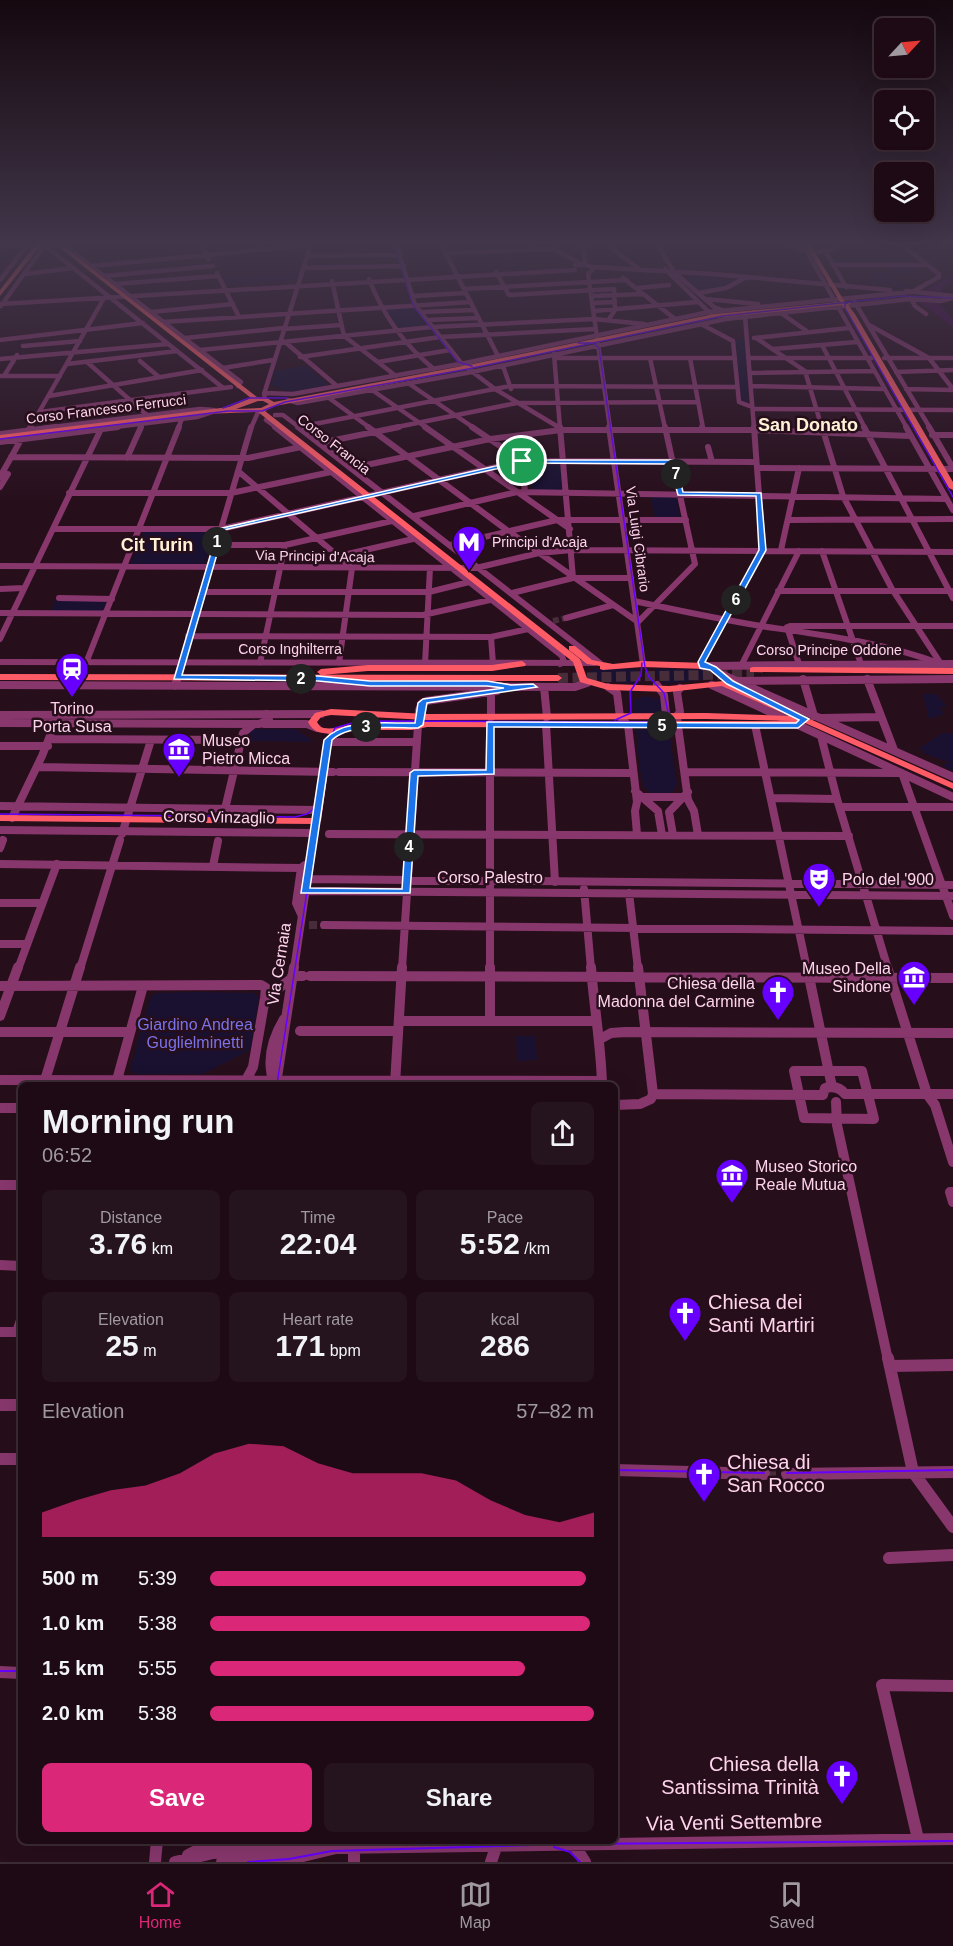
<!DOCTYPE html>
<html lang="en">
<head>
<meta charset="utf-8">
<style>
  body { margin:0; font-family:Helvetica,sans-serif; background:#25131d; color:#f1f3f6; height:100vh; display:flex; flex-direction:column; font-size:22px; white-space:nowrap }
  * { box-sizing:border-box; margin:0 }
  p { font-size:20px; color:#a09aa0 }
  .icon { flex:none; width:33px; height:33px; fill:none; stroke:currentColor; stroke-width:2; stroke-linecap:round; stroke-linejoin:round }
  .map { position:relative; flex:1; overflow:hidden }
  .details { position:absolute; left:18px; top:1082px; width:600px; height:762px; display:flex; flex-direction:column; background:#1d0a14; border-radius:9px; box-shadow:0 6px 24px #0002,0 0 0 2px #3b2b34 }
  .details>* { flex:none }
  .needle { width:39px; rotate:64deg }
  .fabs { position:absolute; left:874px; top:18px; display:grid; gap:12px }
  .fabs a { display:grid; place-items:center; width:60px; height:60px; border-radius:9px; background:#1d0a14; box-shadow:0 6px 24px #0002,0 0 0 2px #3b2b34; font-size:30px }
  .pin { position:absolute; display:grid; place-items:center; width:51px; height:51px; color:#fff; margin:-26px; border:3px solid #fff; border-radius:50%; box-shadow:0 2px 6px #0007 }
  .km { position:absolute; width:30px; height:30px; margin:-15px; border-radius:50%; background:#222; color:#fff; font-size:16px; line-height:30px; text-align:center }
  .round { display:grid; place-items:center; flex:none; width:63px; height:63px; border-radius:9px; background:#25131d }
  .headline { display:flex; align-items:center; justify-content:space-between; height:102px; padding:0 24px }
  h1 { font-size:33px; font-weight:800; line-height:45px }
  .metrics { display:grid; grid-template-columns:repeat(3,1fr); gap:9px; height:102px; padding:6px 24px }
  .metrics div { display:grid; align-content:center; border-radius:9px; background:#25131d; text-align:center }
  .metrics b { font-size:30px; font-weight:800 }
  .metrics small { font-size:16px; font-weight:400 }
  .metrics p { font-size:16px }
  .chart { height:168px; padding:12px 24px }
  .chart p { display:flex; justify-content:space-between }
  .chart svg { width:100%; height:108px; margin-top:6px; fill:#db2777; opacity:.7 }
  .button { display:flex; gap:12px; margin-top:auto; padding:12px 24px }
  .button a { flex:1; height:69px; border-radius:9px; background:#db2777; color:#fff; font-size:24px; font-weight:800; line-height:69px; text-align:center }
  .button a+a { background:#25131d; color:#f1f3f6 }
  ul { padding:0 24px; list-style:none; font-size:20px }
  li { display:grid; grid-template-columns:96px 72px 1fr; align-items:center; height:45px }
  li i { height:15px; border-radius:8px; background:#db2777 }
  .tabs { display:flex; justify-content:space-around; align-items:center; height:84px; border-top:2px solid #3b2b34; background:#1d0a14; font-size:16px; color:#a09aa0 }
  .tabs a { display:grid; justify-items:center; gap:3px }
  .tabs .selected { color:#db2777 }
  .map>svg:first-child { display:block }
  .green { fill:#1a1131 }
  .water { fill:#430847 }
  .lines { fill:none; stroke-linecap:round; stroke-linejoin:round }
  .minor-tunnel-far2 { stroke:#472c3a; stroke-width:6; stroke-dasharray:6 3; stroke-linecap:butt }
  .minor-tunnel-far1 { stroke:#472c3a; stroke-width:8; stroke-dasharray:8 4; stroke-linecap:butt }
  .minor-tunnel { stroke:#472c3a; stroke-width:12; stroke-dasharray:12 6; stroke-linecap:butt }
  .major-tunnel { stroke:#472c3a; stroke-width:10; stroke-dasharray:10 4.5; stroke-linecap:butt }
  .minor-far4 { stroke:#88376d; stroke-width:4.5 }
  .minor-far3 { stroke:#88376d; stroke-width:6 }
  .minor-far2 { stroke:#88376d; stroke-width:8 }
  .minor-far1 { stroke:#88376d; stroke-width:10 }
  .minor { stroke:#88376d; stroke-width:12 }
  .major { fill:#ff5b67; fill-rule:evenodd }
  .tram-far1 { stroke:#6700ff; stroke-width:1.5 }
  .tram { stroke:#6700ff; stroke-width:2 }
  .route { fill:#1a73e8; stroke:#fff; stroke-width:1.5; fill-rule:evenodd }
  .labels { text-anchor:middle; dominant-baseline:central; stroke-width:5; stroke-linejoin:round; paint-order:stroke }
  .far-street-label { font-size:14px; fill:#ffd4ed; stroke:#270e1b }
  .far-poi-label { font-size:14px; fill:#ffd4ed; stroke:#270e1b; text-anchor:start }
  .poi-label { font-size:16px; fill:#ffd4ed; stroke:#270e1b; text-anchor:start }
  .street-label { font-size:16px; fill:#ffd4ed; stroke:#270e1b }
  .park-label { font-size:16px; fill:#7973ea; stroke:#270e1b }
  .far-district-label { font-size:18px; font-weight:bold; fill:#fff1d6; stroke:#270e1b }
  .near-poi-label { font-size:20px; fill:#ffd4ed; stroke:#270e1b; text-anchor:start }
  .near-street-label { font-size:20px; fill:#ffd4ed; stroke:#270e1b }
</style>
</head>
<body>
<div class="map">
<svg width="953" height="1862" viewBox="0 0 953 1862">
  <rect width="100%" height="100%" fill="#270e1b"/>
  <path class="green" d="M864,267L875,273L892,271L893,267L921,268H915L917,272H912L910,274L887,275L904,285L902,286L912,285L908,288L893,286L894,284L889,279L886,285L867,284L870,275Z
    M298,273L296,279L288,282L230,285L227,284L223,277Z
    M693,276L736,281L701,292L686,278Z
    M412,306L427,326L400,328L384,308Z
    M733,339H744L748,405L742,402L736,341Z
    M306,366L329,385L290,392L270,385L274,378V371Z
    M530,463H560L562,490H532Z
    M650,495H676L680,517H655Z
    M144,531H216L204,565L130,564Z
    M55,600H107L103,612H50Z
    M595,669H635L640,672L633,684L589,679V671Z
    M655,669H704L710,671L711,676L700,680L664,684L656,675Z
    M936,694L947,706L940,707L944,714L929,719L923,694Z
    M644,696L661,699L665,714L634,713L633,701Z
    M250,729H295L312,740V742L248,741Z
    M638,729L669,730L677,784L673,792C664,795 651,796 645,788C639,779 638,742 636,730Z
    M944,732L949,734L953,732V771L943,766L948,762L923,753L925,752L918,749Z
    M193,992L254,993L259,997L250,1050L203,1074H135L130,1070L150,997L157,993Z
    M516,1036H535L537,1060L517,1061Z"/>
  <path class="water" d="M953,277V282L943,287L938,302L953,320V327L918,301C926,287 938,281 953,277Z"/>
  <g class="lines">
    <path class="minor-tunnel-far2" d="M553,621L566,618"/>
    <path class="minor-tunnel-far1" d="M309,925H324"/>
    <path class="minor-tunnel" d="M764,1474H787"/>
    <path class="major-tunnel" d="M558,678L754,674"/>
    <path class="minor-far4" d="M63,244L241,382L238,386
      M200,244L209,259
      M396,244L415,305L462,364L495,389L560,428
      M441,244L498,356
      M583,244L585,265
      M657,244L674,272L714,307L722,310
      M790,244C804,255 821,253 837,248L834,244
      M901,244L939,274V277L912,292
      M0,246L16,245
      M37,247H47L222,387
      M552,248L583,265
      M613,249L639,269
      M807,252L907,428
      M826,252L846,287
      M445,253L555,249
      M307,256L401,255
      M575,265H587L594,268L588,274L610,428
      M834,265H927
      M92,266L310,245
      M592,267L713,274L890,290
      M303,268L404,266
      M665,269L711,314
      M496,272L509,295L614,289L615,310L609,319
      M217,273L239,317
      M24,274L73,268
      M104,276L213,266
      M623,278L675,319
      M369,279C383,315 404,345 434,369
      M0,280L26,247
      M332,281L344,336L396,376
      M115,284L218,276
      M637,288L669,285
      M464,289L627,280
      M906,291L953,296
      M699,293L726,288L745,278
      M413,296L466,293
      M592,296L643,294
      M705,299L758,304
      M911,299L915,306L926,314
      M854,301L930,428
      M592,303L615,302
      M0,304L575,270
      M1,306L41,250L36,247
      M593,311L698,302
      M151,312L233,304
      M421,312L474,310
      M781,313L808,332
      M745,316L754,428
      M427,320L478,318
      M163,322L471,302
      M701,324L733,341L739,402L752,407
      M869,325L929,358L953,389
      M283,329L341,325
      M185,338L283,328
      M754,338L849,328
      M756,338L805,371L822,428
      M0,340L143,323
      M285,342L337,386
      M822,345L865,428
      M23,346L80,341
      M773,349L857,342
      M200,350L432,327L594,319L644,324
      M554,354L560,428
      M300,357L440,337L595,329
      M555,358H735
      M650,358L665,428
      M690,358L703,428
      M749,358H872
      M884,358H953
      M0,359L168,344
      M140,361L159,377
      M87,362L148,416
      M378,362L450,350
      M67,364L177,351
      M503,366L511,389
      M223,368L273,360
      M896,372L953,370
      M750,373L874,371
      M0,376H60
      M4,376L17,355
      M408,383L474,428
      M751,386L884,389
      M906,389L953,390
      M372,390L427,428
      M264,393L293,394L465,363L709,312L910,292
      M49,396L202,370
      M265,398L264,394L311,244
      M329,398L370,428
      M288,400L298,403L472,372L726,319L911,299L941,301L953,298
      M753,409L953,410
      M40,412L231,387
      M275,415H283L300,428
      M268,417L266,420L277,428
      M299,427L510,386L737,387
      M30,428L104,298
      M44,428L200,409L214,410
      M107,428L197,417L212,412
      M140,428L142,424
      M178,428L182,419
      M251,428L259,410
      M392,428L517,403L698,402"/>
    <path class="minor-far3" d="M275,427L562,656L564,662L560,664
      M298,427L600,663
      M368,427L508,531L638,622
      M425,427L570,529
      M472,427L522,461
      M558,427L561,429
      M560,427L573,578
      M609,427L643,664
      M702,427L703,430
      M822,427L843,496L892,589L941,664
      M864,427L953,598
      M906,427L953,510
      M929,427L953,468
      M0,434L56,427
      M932,435H953
      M0,442L118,427
      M320,443L399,427
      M708,447L712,462
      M11,457L248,458L301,447
      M127,458L141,427
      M522,461L525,492
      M352,468L490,439L561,430H754L910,436
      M757,468L953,469
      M238,471L352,568L339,663
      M0,477L23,436L31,427
      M0,487L8,474
      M69,493H231L331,472
      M414,516L517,492L946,499
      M788,520L953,519
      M53,529H221L522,461L756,462
      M216,545H285L392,521
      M450,545L557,520H686
      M781,550L799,468
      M822,551L861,664
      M339,556L413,539
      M0,566L476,568L539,553L572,550L953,552
      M0,589L24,588
      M778,591H952
      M202,592H429L469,582
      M512,593L573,578H631
      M59,598L112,599
      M634,601C676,610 718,619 761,626C821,635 884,642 941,664
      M0,613L423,615L490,600
      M566,618L613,605
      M638,622L695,564L665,427
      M790,626H953
      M787,627L799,664
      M188,636L491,637L528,629
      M491,637L493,664
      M0,639L101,429
      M0,662L594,663
      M86,663L179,427
      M260,663L285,545
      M425,664L430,568
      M742,664L799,551
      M181,665L251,427
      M703,665L702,660L763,550L754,427
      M727,665L953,664"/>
    <path class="minor-far2" d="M703,663V666
      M706,666L953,664
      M723,675L953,777
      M803,679L814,716
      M867,679L894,750
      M738,681L953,679
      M0,685L575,687L587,683
      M657,685L664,695L667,724
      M712,685L953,797
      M175,686L182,663
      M544,687L547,717
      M608,687L617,693L620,717L628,725L637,802L635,811L637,834
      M680,688L677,692L680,712L677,716L678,726L688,800L694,811L698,835
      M491,692V717
      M0,715L321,714
      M822,718L881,717
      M0,723L259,724L269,720L266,714
      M264,724H307L317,728
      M490,724V969
      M546,724L555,882
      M755,725L807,969
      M821,736L837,799L888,969
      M51,739L242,740
      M328,742H417
      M0,746H48
      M38,767L333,772
      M339,772L632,773
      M685,772L898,773
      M902,773L953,916
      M635,791L658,811L662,835
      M642,797H681
      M771,798L837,799
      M0,806L318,810
      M840,807H953
      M225,809L243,733L254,724
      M12,818L42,756L57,718
      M0,830L314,833
      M122,834L151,740
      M329,834L849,836
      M673,835L669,812L688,792
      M0,848L3,840
      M0,864L301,868
      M213,866L218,841
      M307,879L953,885
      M584,889L591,969
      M305,891L953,896
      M629,893L638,969
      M0,903H42
      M301,914L296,903L301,868L305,865
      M324,925L953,931
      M0,944H27
      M18,969L57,864
      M80,969L120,840
      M294,969L316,821
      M402,969L419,710L422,703L426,701L497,691"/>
    <path class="minor-far1" d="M490,967V1021
      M591,967C594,1007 601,1045 602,1084
      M807,967L832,1087
      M887,967L927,1094L935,1105L953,1162
      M292,976H303
      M310,976L953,978
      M0,986L261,985L266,988L265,998L253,1067L246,1080
      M265,998L291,979
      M0,1016L18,967
      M399,1021H595
      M300,1031H398
      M0,1032H130
      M602,1038L611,1033L625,1032L953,1033
      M794,1071H862L874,1119L804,1118Z
      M0,1080L602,1081
      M45,1080L80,967
      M117,1080L143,986
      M274,1083C266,1060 272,1039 284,1019
      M276,1084L294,967
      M395,1084L402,967
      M653,1094L823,1095
      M845,1094H953
      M823,1095L825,1088C833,1086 840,1087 845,1094
      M836,1102L837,1125L888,1360
      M615,1105L640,1104L651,1099L653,1094L638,967
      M0,1108H21
      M0,1185H21
      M953,1192H950L953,1202
      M0,1265L21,1266
      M0,1332H21
      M17,1332L21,1320"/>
    <path class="minor" d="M888,1358L913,1472L953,1527
      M890,1366L953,1365
      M0,1405H21
      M0,1459H21
      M615,1470L764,1474
      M787,1474L953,1472
      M889,1558L953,1555
      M0,1672L21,1673
      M918,1839L882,1685L953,1686
      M354,1840V1862
      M571,1840L585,1862
      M188,1855L212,1843L240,1840
      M155,1862L157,1840
      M175,1862L213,1853L319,1845
      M222,1862L303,1856L336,1848L953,1839
      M491,1862L497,1844"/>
    <path class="major" d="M36,244H42L0,296V290Z
      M55,244H60L257,397H265L274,402L473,364L714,314L840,302L805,244H810L843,299L845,302L852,303L848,305L855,314L953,482V490L949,488L849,315L842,305L714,318L473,368L275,406L265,411L580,659L587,678L608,684L669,686L724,681L710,670L706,669L642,667L603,670L600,669V666L587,664L569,650V646H575L592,660L613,664L642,661L706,663L716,666L735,681L736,683L734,685L953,783V789L805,723L798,728L427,727L412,730H354L343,732L332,741L321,821L316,824L0,821V815L312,818L324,740L330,734C320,733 313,732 308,722L315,713L331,709L427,714L706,713L789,716L722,686L669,692L608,690L580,682L573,662L258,412L204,414L0,439V435L229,407L251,398ZM258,401H263L269,404L261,408L236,409ZM331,715L427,720L706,719L797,721H427C404,726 380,723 356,724C346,725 334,730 324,728C319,727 319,725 317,722L321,717Z
      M522,661L526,664L525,666L492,671H368L321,675L317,672L321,669L368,665H492Z
      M753,667L953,668V674L750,672V668Z
      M0,674L558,675L562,678L558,681L0,680Z
      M489,681L511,684L515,687L511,690L486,686V682Z"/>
    <path class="tram-far1" d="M394,244L413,305L458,362L472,366
      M852,301L845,304V308L953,497
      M223,408L249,398H287
      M0,439L228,411H262L285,402L468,369L723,316L903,296L953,298
      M615,720L631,713L630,692L641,675L642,663
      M0,814L295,817L307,814L316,807
      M277,1084L331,737L335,728L359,721L646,722L662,718L668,712L664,693L649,677L645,667L599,348L593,343H578"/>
    <path class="tram" d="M615,1470L764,1473
      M787,1473L953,1470
      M0,1671H21
      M554,1847L570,1852L580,1862
      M248,1862L289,1859L332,1851L569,1844L953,1841"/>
  </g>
  <linearGradient id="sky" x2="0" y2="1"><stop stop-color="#15080f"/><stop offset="0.48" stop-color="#41364a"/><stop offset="1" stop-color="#41364a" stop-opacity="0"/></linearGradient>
  <rect width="953" height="505" fill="url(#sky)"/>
  <path class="route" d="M522,460H673L676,462L683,492L761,493L766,550L705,662L716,667L733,681L809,719L798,728L494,727V774L418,776L410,893H301L324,740C344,717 387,724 415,723L418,703L423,699L504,688L487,686H370L318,681L174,679L218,529ZM522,463L670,464L678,495L756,496L759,550L698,662L700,668L710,670L727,684L799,720L796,723L487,722L486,770H414L410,773L402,889L310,888L332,740C349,723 395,728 418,728L423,725L427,703L537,687L533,684L511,685L487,681H370L318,676L182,675L224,530Z"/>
  <defs>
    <symbol id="metro-pin" viewBox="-11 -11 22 30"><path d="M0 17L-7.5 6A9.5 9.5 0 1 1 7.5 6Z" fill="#6700ff" stroke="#270e1b"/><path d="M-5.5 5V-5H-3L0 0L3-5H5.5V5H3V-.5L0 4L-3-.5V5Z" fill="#fff"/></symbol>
    <symbol id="station-pin" viewBox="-11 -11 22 30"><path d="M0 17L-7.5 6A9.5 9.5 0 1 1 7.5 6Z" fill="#6700ff" stroke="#270e1b"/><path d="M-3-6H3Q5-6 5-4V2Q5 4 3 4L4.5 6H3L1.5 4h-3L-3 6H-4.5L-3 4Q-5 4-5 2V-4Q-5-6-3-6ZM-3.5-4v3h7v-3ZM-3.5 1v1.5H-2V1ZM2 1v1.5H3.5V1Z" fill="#fff"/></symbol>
    <symbol id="museum-pin" viewBox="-11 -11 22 30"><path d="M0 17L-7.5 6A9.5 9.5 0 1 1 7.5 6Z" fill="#6700ff" stroke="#270e1b"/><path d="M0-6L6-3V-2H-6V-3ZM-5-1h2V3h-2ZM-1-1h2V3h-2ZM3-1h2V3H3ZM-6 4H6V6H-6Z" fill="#fff"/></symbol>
    <symbol id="theatre-pin" viewBox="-11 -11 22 30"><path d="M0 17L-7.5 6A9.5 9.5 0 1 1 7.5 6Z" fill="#6700ff" stroke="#270e1b"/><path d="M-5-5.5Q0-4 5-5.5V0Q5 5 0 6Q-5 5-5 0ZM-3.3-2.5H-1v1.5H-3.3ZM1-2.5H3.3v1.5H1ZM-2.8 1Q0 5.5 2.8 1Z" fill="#fff"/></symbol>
    <symbol id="church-pin" viewBox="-11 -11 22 30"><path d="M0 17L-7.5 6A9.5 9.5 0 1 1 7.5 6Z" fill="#6700ff" stroke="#270e1b"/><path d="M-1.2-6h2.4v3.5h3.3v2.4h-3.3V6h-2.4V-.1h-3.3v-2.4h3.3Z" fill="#fff"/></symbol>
  </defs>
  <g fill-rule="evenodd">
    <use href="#metro-pin" x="450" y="523" width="38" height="52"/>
    <use href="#station-pin" x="53" y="650" width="38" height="52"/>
    <use href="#museum-pin" x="160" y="730" width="38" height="52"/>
    <use href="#theatre-pin" x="800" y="860" width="38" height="52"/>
    <use href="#museum-pin" x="895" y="958" width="38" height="52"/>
    <use href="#church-pin" x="759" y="973" width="38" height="52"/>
    <use href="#museum-pin" x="713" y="1156" width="38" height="52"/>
    <use href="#church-pin" x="666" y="1294" width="38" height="52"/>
    <use href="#church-pin" x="685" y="1455" width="38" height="52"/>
    <use href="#church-pin" x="823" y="1757" width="38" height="52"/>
  </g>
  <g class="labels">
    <g class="far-street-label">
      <text transform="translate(106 409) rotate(-7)">Corso Francesco Ferrucci</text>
      <text transform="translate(334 444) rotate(38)">Corso Francia</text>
      <text transform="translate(638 539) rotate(82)">Via Luigi Cibrario</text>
      <text transform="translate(315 556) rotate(1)">Via Principi d'Acaja</text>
      <text x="290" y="649">Corso Inghilterra</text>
      <text x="829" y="650">Corso Principe Oddone</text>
    </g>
    <g class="far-poi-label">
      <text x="492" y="542">Principi d'Acaja</text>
    </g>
    <g class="poi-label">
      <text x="72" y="708" text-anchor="middle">Torino<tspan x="72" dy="18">Porta Susa</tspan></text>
      <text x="202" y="740">Museo<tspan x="202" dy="18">Pietro Micca</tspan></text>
      <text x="842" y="879">Polo del '900</text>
      <text x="891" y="968" text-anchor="end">Museo Della<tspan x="891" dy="18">Sindone</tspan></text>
      <text x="755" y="983" text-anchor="end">Chiesa della<tspan x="755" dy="18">Madonna del Carmine</tspan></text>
      <text x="755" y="1166">Museo Storico<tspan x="755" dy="18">Reale Mutua</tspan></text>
    </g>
    <g class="street-label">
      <text transform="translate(219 817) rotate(1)">Corso Vinzaglio</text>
      <text x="490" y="877">Corso Palestro</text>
      <text transform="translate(279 964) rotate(-81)">Via Cernaia</text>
    </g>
    <g class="park-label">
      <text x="195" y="1024">Giardino Andrea<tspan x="195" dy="18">Guglielminetti</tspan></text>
    </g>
    <g class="far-district-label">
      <text x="808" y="425">San Donato</text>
      <text x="157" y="545">Cit Turin</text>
    </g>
    <g class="near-poi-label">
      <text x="708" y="1302">Chiesa dei<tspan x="708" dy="23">Santi Martiri</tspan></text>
      <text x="727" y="1462">Chiesa di<tspan x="727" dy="23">San Rocco</tspan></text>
      <text x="819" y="1764" text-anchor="end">Chiesa della<tspan x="819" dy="23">Santissima Trinità</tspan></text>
    </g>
    <g class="near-street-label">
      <text transform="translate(734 1822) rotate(-1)">Via Venti Settembre</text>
    </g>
  </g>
</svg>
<div class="fabs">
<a><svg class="needle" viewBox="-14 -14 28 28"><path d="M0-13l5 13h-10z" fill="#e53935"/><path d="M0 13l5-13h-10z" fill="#a09aa0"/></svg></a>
<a><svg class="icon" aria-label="locate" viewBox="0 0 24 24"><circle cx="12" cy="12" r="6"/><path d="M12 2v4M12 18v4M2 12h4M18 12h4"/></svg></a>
<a><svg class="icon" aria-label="layers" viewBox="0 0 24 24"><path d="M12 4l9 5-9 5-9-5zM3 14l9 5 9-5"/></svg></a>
</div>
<div class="pin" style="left:522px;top:461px;background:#1e9e55"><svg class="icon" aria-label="arrive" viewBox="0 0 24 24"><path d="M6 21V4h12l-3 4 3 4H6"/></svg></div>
<b class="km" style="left:217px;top:542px">1</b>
<b class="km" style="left:301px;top:679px">2</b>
<b class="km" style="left:366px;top:727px">3</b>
<b class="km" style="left:409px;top:847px">4</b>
<b class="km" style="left:662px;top:726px">5</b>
<b class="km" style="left:736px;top:600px">6</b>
<b class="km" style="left:676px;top:474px">7</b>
<section class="details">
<div class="headline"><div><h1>Morning run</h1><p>06:52</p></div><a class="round"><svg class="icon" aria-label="share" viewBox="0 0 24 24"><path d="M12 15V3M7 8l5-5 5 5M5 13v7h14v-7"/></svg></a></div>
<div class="metrics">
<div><p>Distance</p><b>3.76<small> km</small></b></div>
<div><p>Time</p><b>22:04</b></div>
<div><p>Pace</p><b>5:52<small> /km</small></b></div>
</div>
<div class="metrics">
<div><p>Elevation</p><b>25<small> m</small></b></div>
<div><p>Heart rate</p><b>171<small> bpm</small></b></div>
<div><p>kcal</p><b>286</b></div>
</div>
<div class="chart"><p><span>Elevation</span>57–82 m</p>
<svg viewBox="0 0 160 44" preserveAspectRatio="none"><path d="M0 44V34L10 29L20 25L30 23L40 18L50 10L60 6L70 7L80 14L90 18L100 18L110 18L120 21L130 29L140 35L150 38L160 34V44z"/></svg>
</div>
<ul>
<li><b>500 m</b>5:39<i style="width:98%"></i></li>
<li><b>1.0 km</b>5:38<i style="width:99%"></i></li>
<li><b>1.5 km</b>5:55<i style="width:82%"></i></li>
<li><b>2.0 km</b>5:38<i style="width:100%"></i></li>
</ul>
<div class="button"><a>Save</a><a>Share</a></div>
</section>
</div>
<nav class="tabs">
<a class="selected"><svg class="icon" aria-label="home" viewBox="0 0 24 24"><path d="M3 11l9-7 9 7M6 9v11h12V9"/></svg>Home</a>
<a><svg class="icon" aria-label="map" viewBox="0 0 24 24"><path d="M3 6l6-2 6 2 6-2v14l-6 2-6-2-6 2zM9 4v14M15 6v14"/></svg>Map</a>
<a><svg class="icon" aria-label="saved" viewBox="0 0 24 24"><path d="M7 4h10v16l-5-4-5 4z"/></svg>Saved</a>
</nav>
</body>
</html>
